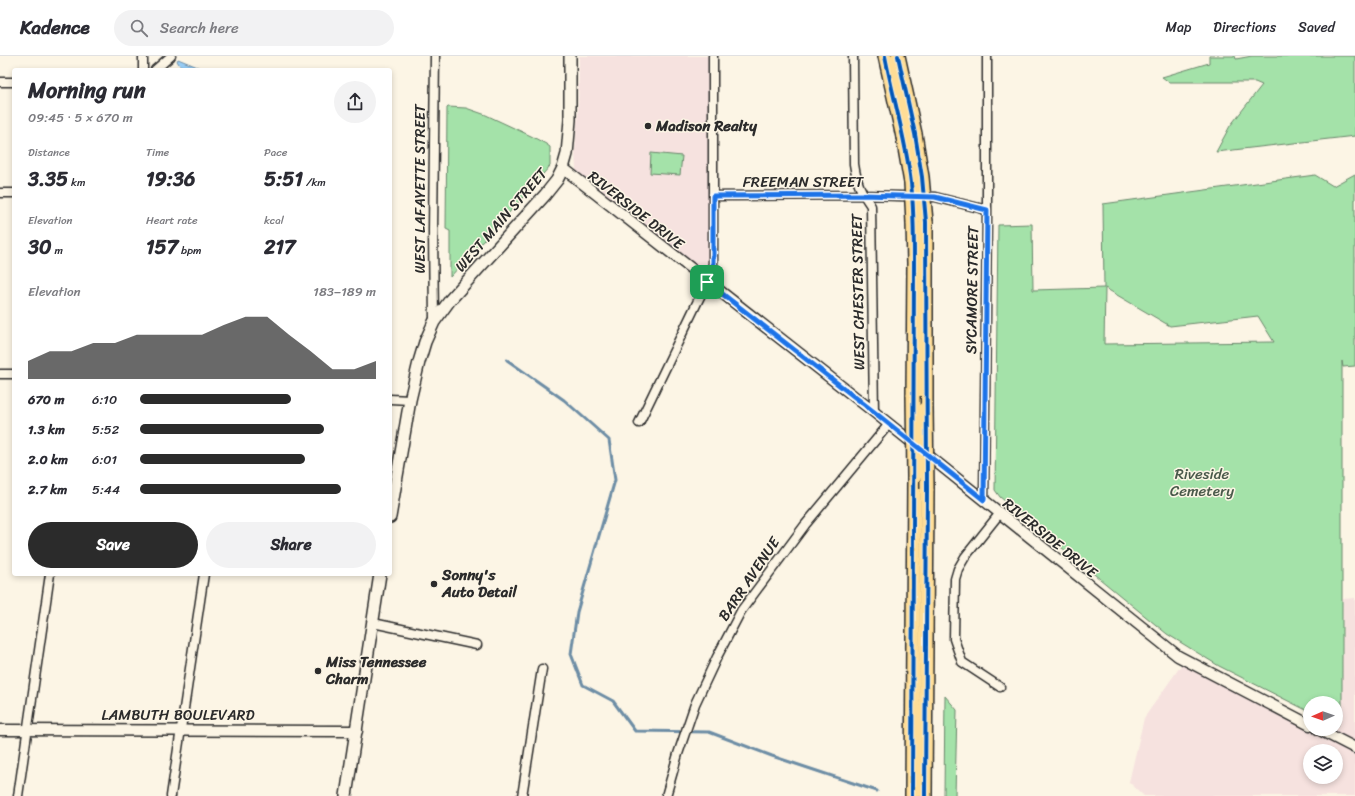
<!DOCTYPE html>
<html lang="en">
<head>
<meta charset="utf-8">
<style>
  body { margin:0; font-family:Sriracha,sans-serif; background:#f2f2f3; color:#2b2b33; height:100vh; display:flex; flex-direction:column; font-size:15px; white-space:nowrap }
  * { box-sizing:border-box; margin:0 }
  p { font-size:13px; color:#7c7c81 }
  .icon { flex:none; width:22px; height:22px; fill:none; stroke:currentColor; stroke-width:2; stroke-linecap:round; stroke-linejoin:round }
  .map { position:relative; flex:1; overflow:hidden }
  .side { position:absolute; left:12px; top:12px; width:380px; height:508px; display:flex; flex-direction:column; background:#fff; border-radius:4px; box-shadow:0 2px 6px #0003 }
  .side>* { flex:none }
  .needle { width:26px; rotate:268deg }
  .buttons { position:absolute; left:1303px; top:640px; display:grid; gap:8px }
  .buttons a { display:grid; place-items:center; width:40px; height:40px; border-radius:50%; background:#fff; box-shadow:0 2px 6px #0003; font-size:20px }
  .pin { position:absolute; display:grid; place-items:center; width:34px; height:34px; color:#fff; margin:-17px; border-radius:8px; box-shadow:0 2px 6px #0006 }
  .round { display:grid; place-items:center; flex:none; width:42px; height:42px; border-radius:21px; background:#f2f2f3 }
  .overview { display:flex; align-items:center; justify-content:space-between; height:68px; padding:0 16px }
  h1 { font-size:22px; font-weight:800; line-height:30px }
  .metrics { display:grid; grid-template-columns:repeat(3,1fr); gap:6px; height:68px; padding:4px 16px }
  .metrics div { display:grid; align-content:center }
  .metrics b { font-size:20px; font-weight:800 }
  .metrics small { font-size:11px; font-weight:400 }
  .metrics p { font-size:11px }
  .chart { height:112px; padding:8px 16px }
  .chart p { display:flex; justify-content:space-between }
  .chart svg { width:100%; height:72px; margin-top:4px; fill:#2b2b2b; opacity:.7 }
  .cta { display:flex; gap:8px; margin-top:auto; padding:8px 16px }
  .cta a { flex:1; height:46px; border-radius:24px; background:#2b2b2b; color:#fff; font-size:16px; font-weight:800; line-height:46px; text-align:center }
  .cta a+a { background:#f2f2f3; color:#2b2b33 }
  ul { padding:0 16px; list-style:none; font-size:13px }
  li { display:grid; grid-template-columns:64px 48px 1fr; align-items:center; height:30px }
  li i { height:10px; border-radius:5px; background:#2b2b2b }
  header { display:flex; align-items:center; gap:24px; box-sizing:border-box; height:56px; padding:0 20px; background:#fff; border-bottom:1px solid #e1e1e2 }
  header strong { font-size:19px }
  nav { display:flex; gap:22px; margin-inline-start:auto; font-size:14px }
  .search { width:280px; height:36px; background:#f2f2f3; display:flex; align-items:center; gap:10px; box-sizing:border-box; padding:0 14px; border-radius:22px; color:#7c7c81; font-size:15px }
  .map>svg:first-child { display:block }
  .built { fill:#f6e2df; fill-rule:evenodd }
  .green { fill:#a4e2a9; stroke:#68866a; fill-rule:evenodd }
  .water { fill:#99cef7; stroke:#6d8da5 }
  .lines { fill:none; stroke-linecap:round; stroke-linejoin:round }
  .stream { stroke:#6d8da5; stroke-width:3 }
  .minor-casing { stroke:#2b2b2b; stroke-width:11 }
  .tertiary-casing { stroke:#2b2b2b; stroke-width:13 }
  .secondary-casing { stroke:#2b2b2b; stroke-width:14 }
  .trunk-casing { stroke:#2b2b2b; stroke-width:16 }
  .minor { stroke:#fcf5e5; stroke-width:8 }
  .tertiary { stroke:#fcf5e5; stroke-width:10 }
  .secondary { stroke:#fcf5e5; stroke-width:11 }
  .trunk { stroke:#ffdd96; stroke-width:13 }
  .trunk-bridge-casing { stroke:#2b2b2b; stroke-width:16; stroke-linecap:butt }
  .trunk-bridge { stroke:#ffdd96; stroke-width:13 }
  .cycleway-casing { stroke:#fcf5e5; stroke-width:6 }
  .cycleway { stroke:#0057b8; stroke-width:4 }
  .route-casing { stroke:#fff; stroke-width:8 }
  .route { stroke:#1a73e8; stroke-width:5 }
  .poi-dot { fill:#2b2b2b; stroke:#fcf5e5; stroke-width:1.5 }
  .labels { text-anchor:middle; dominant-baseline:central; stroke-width:3; stroke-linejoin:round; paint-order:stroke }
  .poi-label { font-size:15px; font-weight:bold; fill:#2b2b2b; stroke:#fcf5e5; text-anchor:start }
  .street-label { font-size:15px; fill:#2b2b2b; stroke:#fcf5e5 }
  .park-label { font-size:15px; fill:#49594a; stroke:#fcf5e5 }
</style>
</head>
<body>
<header>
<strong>Kadence</strong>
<div class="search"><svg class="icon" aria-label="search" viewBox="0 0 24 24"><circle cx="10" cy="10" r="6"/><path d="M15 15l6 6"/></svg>Search here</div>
<nav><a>Map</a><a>Directions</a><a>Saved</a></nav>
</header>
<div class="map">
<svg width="1355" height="740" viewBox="0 0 1355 740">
  <rect width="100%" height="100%" fill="#fcf5e5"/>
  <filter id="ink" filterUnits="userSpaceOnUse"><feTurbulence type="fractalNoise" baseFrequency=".025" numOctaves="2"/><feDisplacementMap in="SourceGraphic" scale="8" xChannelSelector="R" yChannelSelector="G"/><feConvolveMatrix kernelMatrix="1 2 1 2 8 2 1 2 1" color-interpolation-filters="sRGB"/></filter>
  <g filter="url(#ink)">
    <path class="built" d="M579,0H709V200L706,221L576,114L575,95L578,56Z
      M1355,542V740H1144L1129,726L1144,662L1182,608L1331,685L1342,658L1343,543ZM1310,695H1336V721H1310Z"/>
    <path class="green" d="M1209,0H1235L1236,3L1252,0H1355V80L1216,96L1230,70L1262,29L1255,26H1169L1162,21L1209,7Z
      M448,51L466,52L486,59L531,80L546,88L550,91V110L517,148L450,221V175L446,173L447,52Z
      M651,97L682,100L680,119L650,117Z
      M1355,118V310L1343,311L1342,305V658L1338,670L1336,669V647H1310V656L1219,610L1167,578L1000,441L995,434L998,169L1032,168L1033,234L1104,232L1103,148L1315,119L1333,130ZM1105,232L1170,270L1258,260L1274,286L1104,288Z
      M945,640L957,654L955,740H944Z"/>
    <path class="water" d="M178,3L205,14H183L177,5Z"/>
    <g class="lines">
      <path class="stream" d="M507,304L564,344L609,384L615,424L577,556L571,598L583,629L613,645L635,675L709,676L772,700L877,735"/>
      <defs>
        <path id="minor" d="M853,0L854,108C857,128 860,134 871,150L874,356
          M143,14V0
          M155,14L171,0
          M0,26H14
          M0,137H14
          M713,140L863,139L935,141L987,154
          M434,265L433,174L435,0
          M0,318H14
          M390,343L410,344
          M639,367L707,226L713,208V0
          M984,444L987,158V0
          M1000,457L965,501L958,513L955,523L954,583L962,606L1000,631
          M373,567L477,589
          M18,740L50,518
          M171,740L204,518
          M522,740L542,613
          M666,740L678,698L695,648L717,601L741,555L805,469L889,368"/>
        <path id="tertiary" d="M563,112L874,356L1178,600L1310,669
          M1318,673L1355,692
          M0,674L357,675"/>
        <path id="secondary" d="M390,461L410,344L419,306L425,286L434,266L450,244L545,139L557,124L563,112L567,98L570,64V0
          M346,740L380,518"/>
        <path id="trunk" d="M885,0L903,81
          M898,0L915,78
          M926,166V351
          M913,167L914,207L913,340
          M912,740L914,421
          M925,740L927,433"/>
      </defs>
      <use href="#minor" class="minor-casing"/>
      <use href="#tertiary" class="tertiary-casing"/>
      <use href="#secondary" class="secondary-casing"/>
      <use href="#trunk" class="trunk-casing"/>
      <use href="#minor" class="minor"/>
      <use href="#tertiary" class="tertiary"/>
      <use href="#secondary" class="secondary"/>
      <use href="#trunk" class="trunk"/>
      <defs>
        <path id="trunk-bridge" d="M915,78L922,121L926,166
          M903,81L911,127L913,167
          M913,340L914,421
          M926,351L927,433"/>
      </defs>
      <use href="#trunk-bridge" class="trunk-bridge-casing"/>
      <use href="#trunk-bridge" class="trunk-bridge"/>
      <defs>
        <path id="cycleway" d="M885,0C893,42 906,84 911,127C914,153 914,180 914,207L912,740
          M898,0L915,78L922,121L926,166L927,433L925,740"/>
      </defs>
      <use href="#cycleway" class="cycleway-casing"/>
      <use href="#cycleway" class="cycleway"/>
    </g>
  </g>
  <g class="lines" filter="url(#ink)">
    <defs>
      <path id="route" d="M863,139L935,141L987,154L984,444L874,356L707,226L713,208V140Z"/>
    </defs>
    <use href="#route" class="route-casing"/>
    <use href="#route" class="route"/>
  </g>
  <g class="poi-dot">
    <circle cx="648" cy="70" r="4"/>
    <circle cx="434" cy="528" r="4"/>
    <circle cx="318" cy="615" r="4"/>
  </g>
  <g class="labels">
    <g class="poi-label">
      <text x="656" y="70">Madison Realty</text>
      <text x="442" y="519">Sonny's<tspan x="442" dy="17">Auto Detail</tspan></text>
      <text x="326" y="606">Miss Tennessee<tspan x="326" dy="17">Charm</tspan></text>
    </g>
    <g class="street-label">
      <text x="803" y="126">FREEMAN STREET</text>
      <text transform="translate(420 133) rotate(-90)">WEST LAFAYETTE STREET</text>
      <text transform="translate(636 154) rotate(38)">RIVERSIDE DRIVE</text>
      <text transform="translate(501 164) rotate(-49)">WEST MAIN STREET</text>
      <text transform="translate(972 234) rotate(-89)">SYCAMORE STREET</text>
      <text transform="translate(858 236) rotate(-91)">WEST CHESTER STREET</text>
      <text transform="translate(1050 482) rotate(39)">RIVERSIDE DRIVE</text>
      <text transform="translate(749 523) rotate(-56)">BARR AVENUE</text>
      <text x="178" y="659">LAMBUTH BOULEVARD</text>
    </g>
    <g class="park-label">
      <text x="1202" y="418">Riveside<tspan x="1202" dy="17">Cemetery</tspan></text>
    </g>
  </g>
</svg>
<div class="buttons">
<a><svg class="needle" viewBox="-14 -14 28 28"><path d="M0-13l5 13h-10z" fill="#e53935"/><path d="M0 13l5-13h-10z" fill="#7c7c81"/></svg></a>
<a><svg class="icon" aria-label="layers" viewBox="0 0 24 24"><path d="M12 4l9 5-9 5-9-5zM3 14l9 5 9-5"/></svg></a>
</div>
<div class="pin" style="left:707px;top:226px;background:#1e9e55"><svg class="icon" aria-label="arrive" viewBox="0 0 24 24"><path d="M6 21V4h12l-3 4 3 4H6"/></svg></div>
<section class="side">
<div class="overview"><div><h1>Morning run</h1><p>09:45 · 5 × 670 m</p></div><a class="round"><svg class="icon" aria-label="share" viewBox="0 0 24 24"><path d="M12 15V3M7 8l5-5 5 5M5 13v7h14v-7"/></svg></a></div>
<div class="metrics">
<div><p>Distance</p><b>3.35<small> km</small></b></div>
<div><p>Time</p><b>19:36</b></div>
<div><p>Pace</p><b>5:51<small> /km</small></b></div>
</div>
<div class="metrics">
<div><p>Elevation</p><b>30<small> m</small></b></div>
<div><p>Heart rate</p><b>157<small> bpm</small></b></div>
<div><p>kcal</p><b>217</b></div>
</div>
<div class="chart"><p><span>Elevation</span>183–189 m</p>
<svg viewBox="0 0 160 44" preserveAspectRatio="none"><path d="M0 44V33L10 27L20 27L30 22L40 22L50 17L60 17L70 17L80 17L90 11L100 6L110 6L120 17L130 27L140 38L150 38L160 33V44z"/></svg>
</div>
<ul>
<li><b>670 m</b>6:10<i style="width:64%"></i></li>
<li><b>1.3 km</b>5:52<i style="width:78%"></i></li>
<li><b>2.0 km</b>6:01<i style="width:70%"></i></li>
<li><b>2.7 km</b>5:44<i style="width:85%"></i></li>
</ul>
<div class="cta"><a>Save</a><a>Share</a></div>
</section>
</div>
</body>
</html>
